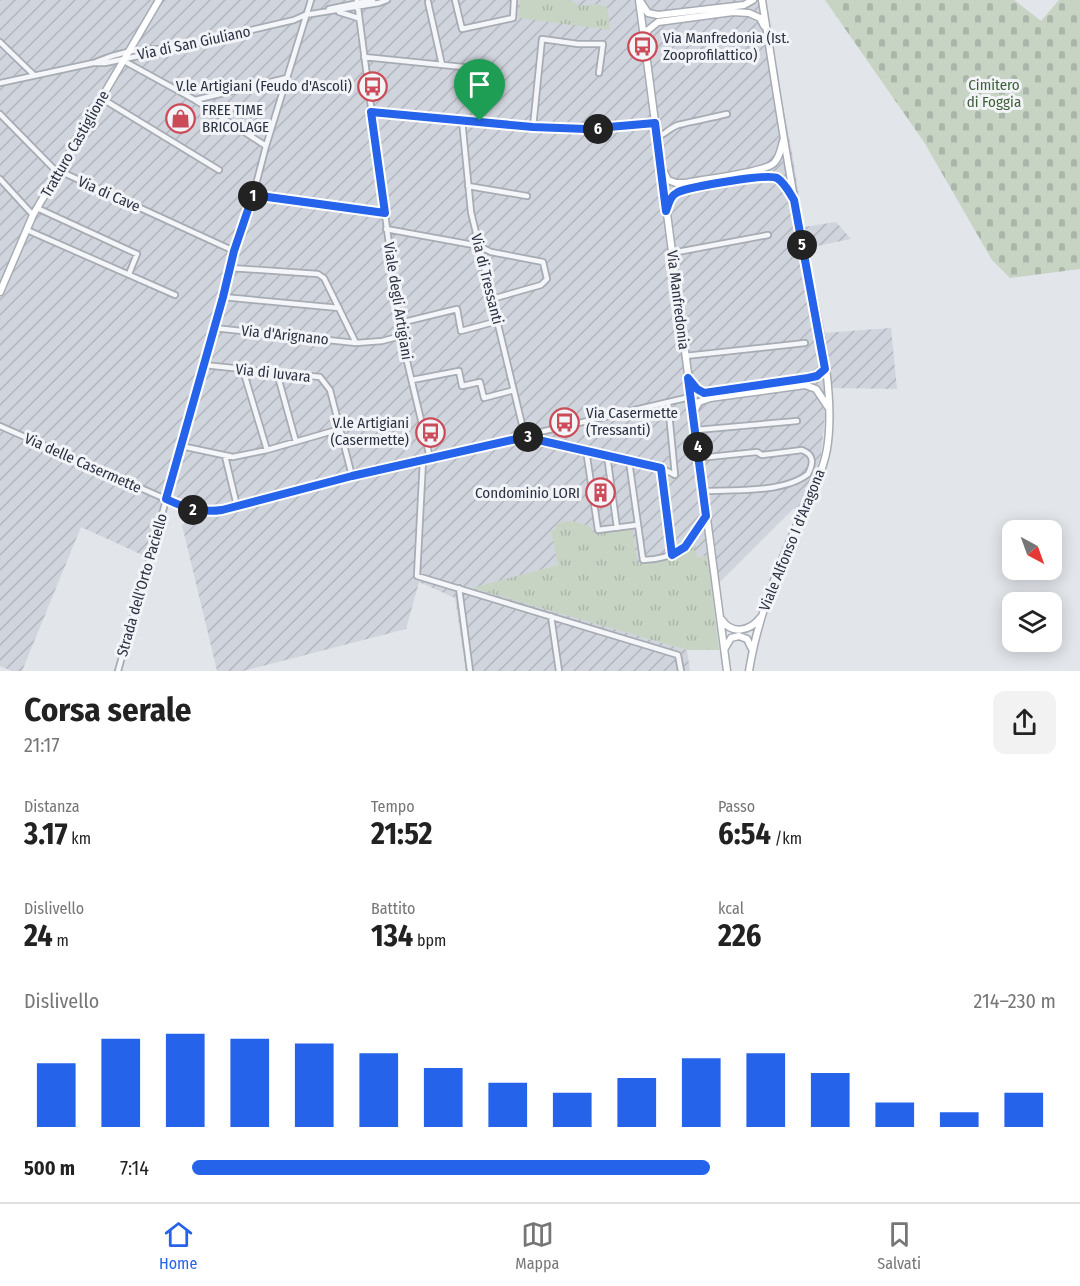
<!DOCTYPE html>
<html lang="it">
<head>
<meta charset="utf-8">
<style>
  body { margin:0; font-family:"Fira Sans Condensed",sans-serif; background:#f2f2f2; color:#222; height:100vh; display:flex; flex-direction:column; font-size:22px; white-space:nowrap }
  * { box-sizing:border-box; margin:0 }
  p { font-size:20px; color:#767676 }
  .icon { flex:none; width:33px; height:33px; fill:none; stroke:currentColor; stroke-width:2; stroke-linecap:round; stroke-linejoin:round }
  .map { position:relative; height:671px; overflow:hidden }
  .details { display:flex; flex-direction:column; background:#fff; flex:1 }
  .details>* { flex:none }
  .needle { width:39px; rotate:139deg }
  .buttons { position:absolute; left:1002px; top:520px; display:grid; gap:12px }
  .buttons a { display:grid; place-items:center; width:60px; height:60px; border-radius:12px; background:#fff; box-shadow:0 3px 15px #0003; font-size:30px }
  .pin { position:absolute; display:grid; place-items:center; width:51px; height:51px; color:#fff; margin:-62px -26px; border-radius:50% 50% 50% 0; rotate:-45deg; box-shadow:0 0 6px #0007 }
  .pin .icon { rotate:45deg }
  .km { position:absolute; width:30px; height:30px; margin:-15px; border-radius:50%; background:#222; color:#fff; font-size:16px; line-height:30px; text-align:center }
  .round { display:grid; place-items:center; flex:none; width:63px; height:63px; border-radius:12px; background:#f2f2f2 }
  .summary { display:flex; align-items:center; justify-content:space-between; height:102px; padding:0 24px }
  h1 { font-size:33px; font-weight:700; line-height:45px }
  .stats { display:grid; grid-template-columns:repeat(3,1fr); gap:9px; height:102px; padding:6px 24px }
  .stats div { display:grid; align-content:center }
  .stats b { font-size:30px; font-weight:700 }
  .stats small { font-size:16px; font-weight:400 }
  .stats p { font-size:16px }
  .chart { height:168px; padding:12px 24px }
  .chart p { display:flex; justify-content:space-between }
  .chart svg { width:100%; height:108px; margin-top:6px; stroke:#2563eb; stroke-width:6 }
  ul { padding:0 24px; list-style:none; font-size:20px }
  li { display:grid; grid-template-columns:96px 72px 1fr; align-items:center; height:45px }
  li i { height:15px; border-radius:8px; background:#2563eb }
  .menu { display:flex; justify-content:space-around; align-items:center; height:84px; border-top:2px solid #e0e0e0; background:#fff; font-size:16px; color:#767676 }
  .menu a { display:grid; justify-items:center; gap:3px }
  .menu .current { color:#2563eb }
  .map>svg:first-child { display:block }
  .industrial { fill:url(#industrial-furrows) }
  .grass { fill:url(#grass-tufts) }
  .cemetery { fill:url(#cemetery-stones) }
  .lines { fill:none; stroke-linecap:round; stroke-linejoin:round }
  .street-casing { stroke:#a7acb4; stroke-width:8 }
  .secondary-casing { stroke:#a7acb4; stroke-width:9 }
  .street { stroke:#f5f6f9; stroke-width:4.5 }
  .secondary { stroke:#fff; stroke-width:6 }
  .route-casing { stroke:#fff; stroke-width:12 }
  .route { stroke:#2563eb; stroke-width:8 }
  .labels { text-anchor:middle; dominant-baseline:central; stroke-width:6; stroke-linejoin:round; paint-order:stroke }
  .poi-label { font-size:15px; fill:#2b3242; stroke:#f2f4f8; text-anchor:start }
  .street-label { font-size:15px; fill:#2b3242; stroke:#f2f4f8 }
  .park-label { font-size:15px; fill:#3e5e38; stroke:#f2f4f8 }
</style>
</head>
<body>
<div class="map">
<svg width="1080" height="671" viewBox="0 0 1080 671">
  <defs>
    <pattern id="industrial-furrows" width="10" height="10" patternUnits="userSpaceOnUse" patternTransform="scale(1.5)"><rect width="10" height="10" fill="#d0d4dc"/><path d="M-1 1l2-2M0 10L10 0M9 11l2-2" fill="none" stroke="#b3b6be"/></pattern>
    <pattern id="grass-tufts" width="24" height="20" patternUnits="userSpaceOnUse" patternTransform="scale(1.5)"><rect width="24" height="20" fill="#c7d4c4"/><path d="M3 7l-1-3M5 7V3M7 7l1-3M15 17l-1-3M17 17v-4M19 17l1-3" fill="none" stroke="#abb6aa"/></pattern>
    <pattern id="cemetery-stones" width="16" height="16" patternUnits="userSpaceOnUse" patternTransform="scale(1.5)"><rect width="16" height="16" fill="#c7d4c4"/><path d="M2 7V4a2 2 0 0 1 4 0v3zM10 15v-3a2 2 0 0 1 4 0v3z" fill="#abb6aa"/></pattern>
  </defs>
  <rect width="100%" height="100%" fill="#e2e5ea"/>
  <path class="industrial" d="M0,0H764L774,62L792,152L804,227L836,222L851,239L807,248L823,333L891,328L897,389L831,388L823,403L825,415L821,455L814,477L801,507L793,509L712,590L708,556L697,557L688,551L671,559L638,564L558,565L474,588L687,650L690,671H466L455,598L419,582L406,629L243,671H217L182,525L191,519L188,512L162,502L147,557L81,527L22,671H12L0,666Z"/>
  <path class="grass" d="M520,0H569L580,6L596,4L607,7L610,30L519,18Z
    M572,521L589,526L595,534L632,529L638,564L671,559L695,545L697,557L708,556L719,650H687L472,588L558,565L551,531L555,530L557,523Z"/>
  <path class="cemetery" d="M825,0H1014L1041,21L1059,0H1080V269L1010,278L992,260L924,142Z"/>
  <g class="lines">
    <defs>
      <path id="street" d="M357,0L401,336L430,458
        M455,0L462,29L513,18L514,0
        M428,2L442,65
        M329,9L373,0
        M339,12L358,18
        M0,42L34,75
        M364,57L463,67
        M124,61L195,100L266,146
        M96,62C114,54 138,48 158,49
        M0,83L93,63H105L148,54L294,20L305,15L379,3L387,0
        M101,98L219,170
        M195,100L287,78
        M371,112L533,127L586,129L655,123
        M0,114L53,168L234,251
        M462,120L471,212L525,437L661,468L675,475
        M533,127L542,39L578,44H603L599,73
        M657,137C665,135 669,128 678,125C694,121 711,118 727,114
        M0,179L33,215
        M468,186L527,196
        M253,196L385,213
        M37,208L137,254L129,274
        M386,229L479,246L491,252L543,262L547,279L541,285L492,299
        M27,230L175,295
        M672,253L768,235
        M231,268L318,274L324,278L356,343
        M223,297L339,308
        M400,323L457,309L461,331L498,321
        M214,328L356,343L382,341L401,336
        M685,356L805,343
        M204,365L320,377L330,390L352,476
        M243,370L267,450
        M277,373L296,442
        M412,380L459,371L462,386L480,382L484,398L514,390
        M668,403L675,475
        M0,426L179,505L202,512L222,510L352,476L690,397
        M696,430L797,421
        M181,446L233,457L267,450L340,429
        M586,450L598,530L637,525
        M607,455L617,528
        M225,456L237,506
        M699,458L757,452L762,455L802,450C815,455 813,464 808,474C784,493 733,490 703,491
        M423,460L417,576L678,655L681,671
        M629,461L643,560C680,559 687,544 707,516
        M661,468L672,555
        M459,588L470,671
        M551,616L559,671
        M118,671L223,297L234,251L253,196L266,146L311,0"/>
      <path id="secondary" d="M639,0L727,671
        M640,1L648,13L658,15L744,5L753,0
        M645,37L648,30L658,22L733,12L749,13L760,18L764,26
        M664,172L668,180L676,183H686C703,179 764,173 774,163C780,157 781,148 783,141
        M667,208L670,198L678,192L762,176C779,177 784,182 792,197
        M0,292L33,215L159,0
        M690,381L697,389L704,393L808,379L817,376L825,369
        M694,411L699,402L710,398L805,385L816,389L828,407
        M722,620C732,635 750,631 760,618
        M725,648L731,638L739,636L747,639L752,649
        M749,671C757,620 776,571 797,525C808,500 822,476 827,449C837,388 814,307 803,247C787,165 775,82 762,0"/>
    </defs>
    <use href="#street" class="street-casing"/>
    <use href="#secondary" class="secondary-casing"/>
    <use href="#street" class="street"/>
    <use href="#secondary" class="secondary"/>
  </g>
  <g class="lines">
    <defs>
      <path id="route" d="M371,112L533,127L586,129L655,123L666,211C669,203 670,196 678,192C690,187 768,173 777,178C785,183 789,192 794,200L825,369L817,376L808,378L704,393L697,389L688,378L706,516L685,547L672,555L661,468L525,437L352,476L222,510C201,513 185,508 166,499L223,297L234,251L253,195L385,213Z"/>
    </defs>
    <use href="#route" class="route-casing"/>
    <use href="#route" class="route"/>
  </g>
  <defs>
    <symbol id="bus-ring" viewBox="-11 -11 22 22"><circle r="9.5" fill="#f2f4f8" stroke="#cc4b59" stroke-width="1.5"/><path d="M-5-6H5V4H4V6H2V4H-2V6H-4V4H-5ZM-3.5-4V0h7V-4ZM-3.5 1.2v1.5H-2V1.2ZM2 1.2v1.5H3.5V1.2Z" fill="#cc4b59"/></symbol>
    <symbol id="shop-ring" viewBox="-11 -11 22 22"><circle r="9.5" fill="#f2f4f8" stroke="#cc4b59" stroke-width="1.5"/><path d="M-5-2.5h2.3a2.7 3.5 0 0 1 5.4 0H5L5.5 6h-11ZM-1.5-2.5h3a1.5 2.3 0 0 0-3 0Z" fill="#cc4b59"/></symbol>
    <symbol id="building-ring" viewBox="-11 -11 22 22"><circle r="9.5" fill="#f2f4f8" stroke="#cc4b59" stroke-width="1.5"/><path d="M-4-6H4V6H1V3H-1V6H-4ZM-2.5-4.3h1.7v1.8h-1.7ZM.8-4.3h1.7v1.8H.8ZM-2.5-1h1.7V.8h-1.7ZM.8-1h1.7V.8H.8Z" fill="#cc4b59"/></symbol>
  </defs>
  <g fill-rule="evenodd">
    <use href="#bus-ring" x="626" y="30" width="33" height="33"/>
    <use href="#bus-ring" x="356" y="70" width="33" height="33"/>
    <use href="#shop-ring" x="164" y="102" width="33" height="33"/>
    <use href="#bus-ring" x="548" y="406" width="33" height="33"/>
    <use href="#bus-ring" x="414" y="416" width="33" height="33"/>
    <use href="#building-ring" x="584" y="476" width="33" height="33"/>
  </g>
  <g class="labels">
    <g class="poi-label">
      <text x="663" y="38">Via Manfredonia (Ist.<tspan x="663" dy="17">Zooprofilattico)</tspan></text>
      <text x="352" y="86" text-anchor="end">V.le Artigiani (Feudo d'Ascoli)</text>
      <text x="202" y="110">FREE TIME<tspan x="202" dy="17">BRICOLAGE</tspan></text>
      <text x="586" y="413">Via Casermette<tspan x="586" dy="17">(Tressanti)</tspan></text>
      <text x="409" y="423" text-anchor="end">V.le Artigiani<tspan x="409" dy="17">(Casermette)</tspan></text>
      <text x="580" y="493" text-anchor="end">Condominio LORI</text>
    </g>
    <g class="street-label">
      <text transform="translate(194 43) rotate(-12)">Via di San Giuliano</text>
      <text transform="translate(75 144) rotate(-60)">Tratturo Castiglione</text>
      <text transform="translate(109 194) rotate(24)">Via di Cave</text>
      <text transform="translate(487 279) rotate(76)">Via di Tressanti</text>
      <text transform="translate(678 300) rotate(83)">Via Manfredonia</text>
      <text transform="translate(398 301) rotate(81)">Viale degli Artigiani</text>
      <text transform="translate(285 335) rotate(6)">Via d'Arignano</text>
      <text transform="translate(273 373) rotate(6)">Via di Iuvara</text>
      <text transform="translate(83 463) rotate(24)">Via delle Casermette</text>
      <text transform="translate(792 540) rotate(-68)">Viale Alfonso I d'Aragona</text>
      <text transform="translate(142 585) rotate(-74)">Strada dell'Orto Paciello</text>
    </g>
    <g class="park-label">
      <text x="994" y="85">Cimitero<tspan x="994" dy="17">di Foggia</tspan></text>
    </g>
  </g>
</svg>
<div class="buttons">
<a><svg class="needle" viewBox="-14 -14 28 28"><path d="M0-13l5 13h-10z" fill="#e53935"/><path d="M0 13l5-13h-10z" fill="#767676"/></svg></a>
<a><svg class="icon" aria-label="layers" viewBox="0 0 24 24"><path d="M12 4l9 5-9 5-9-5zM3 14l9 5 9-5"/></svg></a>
</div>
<div class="pin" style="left:480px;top:121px;background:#1e9e55"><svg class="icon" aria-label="arrive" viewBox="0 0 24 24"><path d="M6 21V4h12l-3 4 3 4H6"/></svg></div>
<b class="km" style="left:253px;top:196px">1</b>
<b class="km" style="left:193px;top:510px">2</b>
<b class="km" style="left:528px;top:437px">3</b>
<b class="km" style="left:698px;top:447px">4</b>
<b class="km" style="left:802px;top:245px">5</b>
<b class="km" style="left:598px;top:129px">6</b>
</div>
<section class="details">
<div class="summary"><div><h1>Corsa serale</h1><p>21:17</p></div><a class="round"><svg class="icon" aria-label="share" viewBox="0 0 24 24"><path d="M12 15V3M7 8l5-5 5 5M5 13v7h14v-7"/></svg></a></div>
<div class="stats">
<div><p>Distanza</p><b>3.17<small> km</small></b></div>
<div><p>Tempo</p><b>21:52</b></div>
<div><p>Passo</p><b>6:54<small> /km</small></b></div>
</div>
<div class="stats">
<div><p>Dislivello</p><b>24<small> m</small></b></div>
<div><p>Battito</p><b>134<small> bpm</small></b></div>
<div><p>kcal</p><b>226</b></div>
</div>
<div class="chart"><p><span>Dislivello</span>214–230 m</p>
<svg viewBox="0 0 160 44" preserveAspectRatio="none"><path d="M5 44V18M15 44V8M25 44V6M35 44V8M45 44V10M55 44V14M65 44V20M75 44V26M85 44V30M95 44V24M105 44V16M115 44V14M125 44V22M135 44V34M145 44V38M155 44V30"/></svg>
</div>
<ul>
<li><b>500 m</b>7:14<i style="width:60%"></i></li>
</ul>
</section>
<nav class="menu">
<a class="current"><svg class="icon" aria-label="home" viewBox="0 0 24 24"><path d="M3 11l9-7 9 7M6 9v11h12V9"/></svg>Home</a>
<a><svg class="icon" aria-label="map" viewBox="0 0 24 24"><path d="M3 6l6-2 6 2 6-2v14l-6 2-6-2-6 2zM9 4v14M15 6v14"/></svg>Mappa</a>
<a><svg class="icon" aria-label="saved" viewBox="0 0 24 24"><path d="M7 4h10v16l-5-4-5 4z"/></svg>Salvati</a>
</nav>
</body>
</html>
